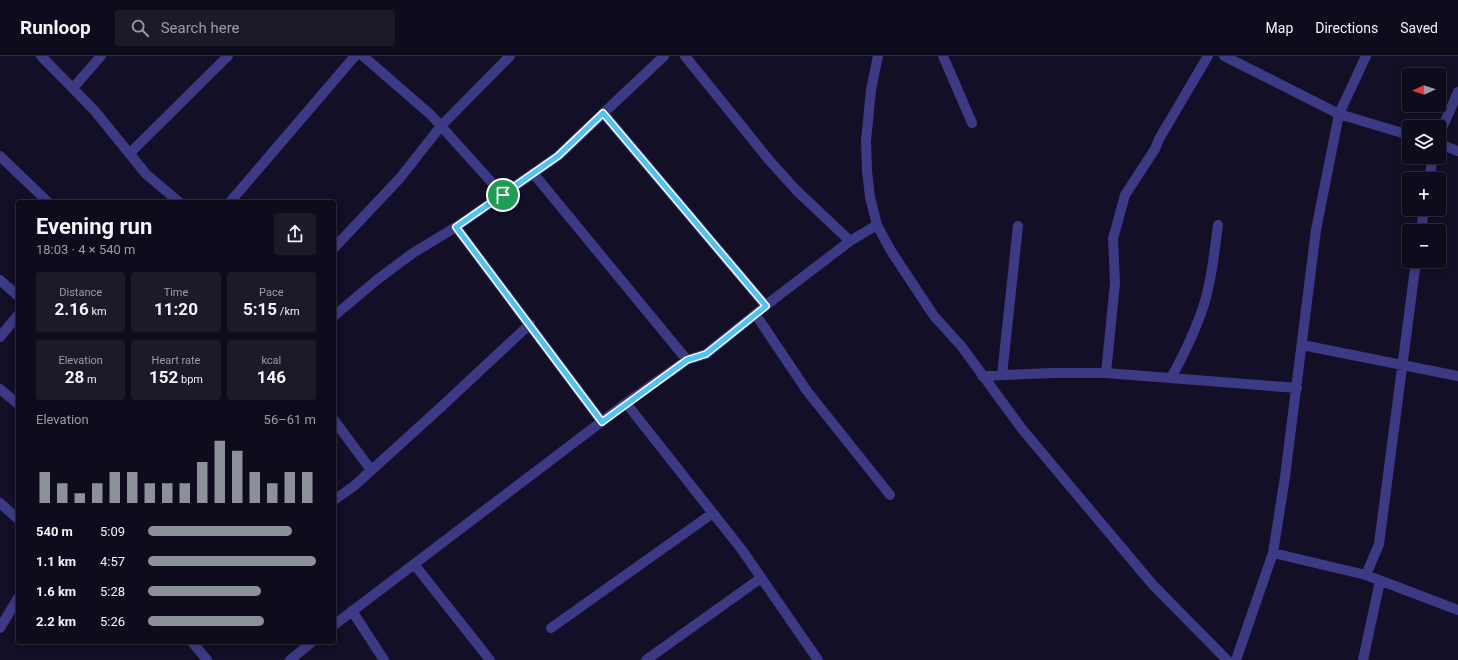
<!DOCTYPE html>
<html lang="en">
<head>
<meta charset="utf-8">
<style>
  body { margin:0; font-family:Roboto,sans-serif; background:#1c1929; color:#f1f3f6; height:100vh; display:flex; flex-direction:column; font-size:15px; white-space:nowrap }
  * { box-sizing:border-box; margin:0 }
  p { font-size:13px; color:#9b9ba3 }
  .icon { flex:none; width:22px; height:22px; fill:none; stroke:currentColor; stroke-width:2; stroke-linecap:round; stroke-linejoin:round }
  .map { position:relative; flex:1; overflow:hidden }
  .side { position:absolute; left:16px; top:144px; width:320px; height:444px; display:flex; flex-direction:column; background:#0e0b1c; border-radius:4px; box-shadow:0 2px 10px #0003,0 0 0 1px #2e2b3b }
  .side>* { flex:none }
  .needle { width:26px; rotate:266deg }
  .buttons { position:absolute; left:1402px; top:12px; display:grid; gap:8px }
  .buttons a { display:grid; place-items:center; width:44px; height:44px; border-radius:4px; background:#0e0b1c; box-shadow:0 2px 10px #0003,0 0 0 1px #2e2b3b; font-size:20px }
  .pin { position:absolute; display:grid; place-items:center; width:34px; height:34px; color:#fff; margin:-17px; border:2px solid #fff; border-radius:50%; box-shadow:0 1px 4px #0007 }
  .round { display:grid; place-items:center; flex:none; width:42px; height:42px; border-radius:4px; background:#1c1929 }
  .overview { display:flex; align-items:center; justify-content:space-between; height:68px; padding:0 20px }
  h1 { font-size:22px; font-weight:700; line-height:30px }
  .stats { display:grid; grid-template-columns:repeat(3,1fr); gap:6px; height:68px; padding:4px 20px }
  .stats div { display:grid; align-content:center; border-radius:4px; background:#1c1929; text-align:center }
  .stats b { font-size:17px; font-weight:700 }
  .stats small { font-size:11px; font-weight:400 }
  .stats p { font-size:11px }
  .chart { height:112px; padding:8px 20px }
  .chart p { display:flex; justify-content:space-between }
  .chart svg { width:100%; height:72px; margin-top:4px; stroke:#8c9099; stroke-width:6 }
  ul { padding:0 20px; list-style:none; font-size:13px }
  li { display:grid; grid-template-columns:64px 48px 1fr; align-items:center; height:30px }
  li i { height:10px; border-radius:5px; background:#8c9099 }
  header { display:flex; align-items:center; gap:24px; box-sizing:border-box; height:56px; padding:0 20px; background:#0e0b1c; border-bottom:1px solid #2e2b3b }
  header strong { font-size:19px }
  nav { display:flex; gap:22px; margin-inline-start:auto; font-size:14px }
  .search { width:280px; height:36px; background:#1c1929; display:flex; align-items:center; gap:10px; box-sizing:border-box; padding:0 14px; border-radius:4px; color:#9b9ba3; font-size:15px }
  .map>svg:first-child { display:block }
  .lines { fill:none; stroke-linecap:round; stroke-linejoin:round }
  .minor { stroke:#3d3a85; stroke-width:10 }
  .route-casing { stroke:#fff; stroke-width:8 }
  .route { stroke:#4fc3f7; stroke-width:5 }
</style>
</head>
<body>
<header>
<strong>Runloop</strong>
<div class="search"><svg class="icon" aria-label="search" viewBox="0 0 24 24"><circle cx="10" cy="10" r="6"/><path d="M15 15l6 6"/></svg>Search here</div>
<nav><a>Map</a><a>Directions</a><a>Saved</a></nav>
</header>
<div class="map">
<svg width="1458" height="604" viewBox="0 0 1458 604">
  <rect width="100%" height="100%" fill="#130f26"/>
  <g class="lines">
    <path class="minor" d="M41,0L94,54L146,118L179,146
      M363,0L431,59L503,139
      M685,0L769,104L796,134L850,185
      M878,0L871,34L866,85L867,115L870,141L877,169L891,195L934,260L962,291L1022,373L1153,529L1227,604
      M943,0L972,67
      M1224,0L1339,58L1409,79
      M73,32L101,0
      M603,57L766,250
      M1439,79L1458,36
      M1439,88L1458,95
      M129,98L228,0
      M0,100L48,146
      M533,117L687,304
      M1429,123L1433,101
      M230,146L355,0
      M456,171L602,366
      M1421,175L1424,153
      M334,192L400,122L441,70L510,0
      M0,224L18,240
      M756,259L807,335L890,439
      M334,260L378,223L413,197L456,171L558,100L664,0
      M0,281L18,259
      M1302,289L1458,320
      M1106,317L1115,227L1113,182L1116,172L1125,139L1155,93L1159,83L1208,0
      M1002,319L1018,170
      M982,320L1052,317H1106L1297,332
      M1171,322C1182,302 1192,282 1200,260C1211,232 1214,198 1218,169
      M0,333L18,348
      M626,347L742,494L818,604
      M334,364L371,414
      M334,444L354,430L440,352L530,268
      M0,447L18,463
      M1273,497L1366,519L1458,554
      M414,508L490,604
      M1366,519L1379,488L1416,205
      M352,555L384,604
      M334,569L626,347L687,304L706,298L774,243L850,185L877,169
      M0,572L18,542
      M551,572L713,457
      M192,586L207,604
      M290,604L312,586
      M646,604L761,522
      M1236,604L1273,497L1285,421L1316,174L1339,58L1366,0
      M1363,604L1380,525"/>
  </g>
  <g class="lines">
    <defs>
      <path id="route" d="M603,57L766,250L706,298L687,304L602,366L456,171L558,100Z"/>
    </defs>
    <use href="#route" class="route-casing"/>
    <use href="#route" class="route"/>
  </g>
</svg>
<div class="buttons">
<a><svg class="needle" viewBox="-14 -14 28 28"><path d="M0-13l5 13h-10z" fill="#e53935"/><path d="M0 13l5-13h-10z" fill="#9b9ba3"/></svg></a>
<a><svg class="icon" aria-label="layers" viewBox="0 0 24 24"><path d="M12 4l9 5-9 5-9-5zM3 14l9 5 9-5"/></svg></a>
<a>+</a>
<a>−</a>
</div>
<div class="pin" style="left:503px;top:139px;background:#1e9e55"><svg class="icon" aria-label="arrive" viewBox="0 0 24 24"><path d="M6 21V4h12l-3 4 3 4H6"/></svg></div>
<section class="side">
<div class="overview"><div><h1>Evening run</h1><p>18:03 · 4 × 540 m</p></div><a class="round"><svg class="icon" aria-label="share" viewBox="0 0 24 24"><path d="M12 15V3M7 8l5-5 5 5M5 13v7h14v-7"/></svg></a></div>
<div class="stats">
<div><p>Distance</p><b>2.16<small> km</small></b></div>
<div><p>Time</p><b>11:20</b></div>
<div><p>Pace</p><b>5:15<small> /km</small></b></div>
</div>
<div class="stats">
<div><p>Elevation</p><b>28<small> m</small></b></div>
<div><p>Heart rate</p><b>152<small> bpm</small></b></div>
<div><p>kcal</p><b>146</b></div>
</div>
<div class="chart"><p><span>Elevation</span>56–61 m</p>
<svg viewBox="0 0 160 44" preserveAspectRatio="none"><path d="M5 44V25M15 44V32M25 44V38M35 44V32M45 44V25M55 44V25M65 44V32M75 44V32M85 44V32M95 44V19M105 44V6M115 44V12M125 44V25M135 44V32M145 44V25M155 44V25"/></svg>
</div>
<ul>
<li><b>540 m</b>5:09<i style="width:86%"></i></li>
<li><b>1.1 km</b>4:57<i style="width:100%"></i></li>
<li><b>1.6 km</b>5:28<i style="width:67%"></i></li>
<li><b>2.2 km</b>5:26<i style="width:69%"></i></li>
</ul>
</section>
</div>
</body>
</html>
